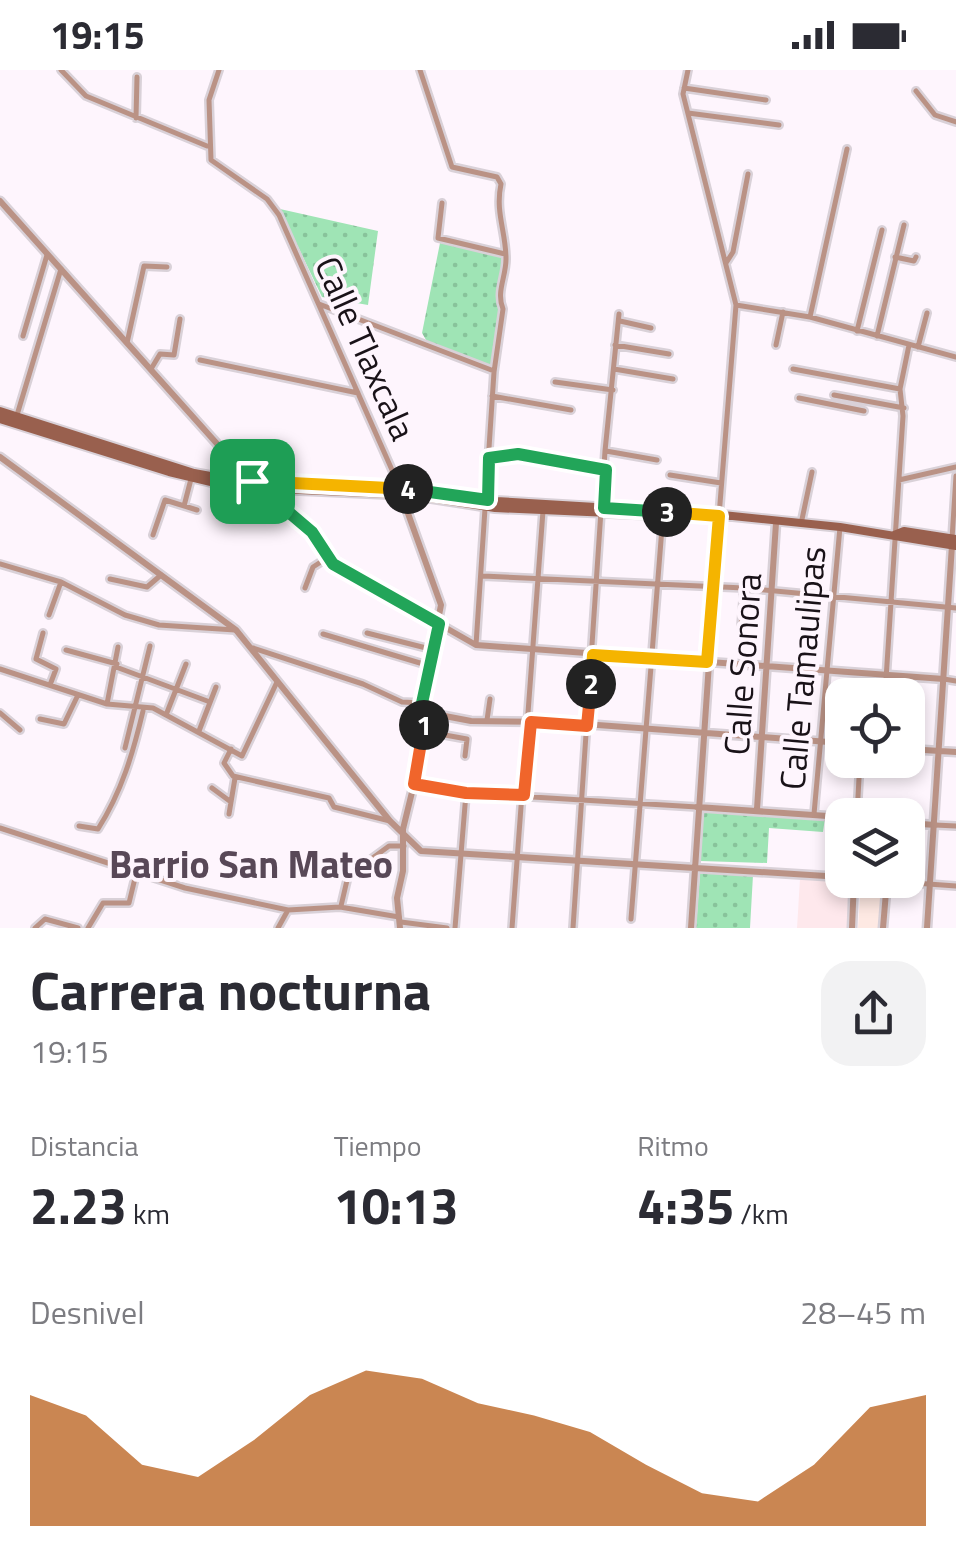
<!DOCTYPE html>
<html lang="es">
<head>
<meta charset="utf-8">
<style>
  body { margin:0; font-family:"Titillium Web",sans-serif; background:#f2f2f3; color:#2b2b33; height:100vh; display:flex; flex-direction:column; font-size:38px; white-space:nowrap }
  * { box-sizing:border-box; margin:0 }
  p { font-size:32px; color:#7c7c81 }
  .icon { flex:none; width:55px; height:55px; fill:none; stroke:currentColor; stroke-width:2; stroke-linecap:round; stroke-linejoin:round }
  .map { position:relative; height:858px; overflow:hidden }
  .panel { display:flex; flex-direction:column; background:#fff; flex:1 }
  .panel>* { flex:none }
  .tools { position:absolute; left:825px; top:608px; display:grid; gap:20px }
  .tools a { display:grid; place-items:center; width:100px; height:100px; border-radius:20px; background:#fff; box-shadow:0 5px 15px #0003; font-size:50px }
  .pin { position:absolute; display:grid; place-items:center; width:85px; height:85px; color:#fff; margin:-42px; border-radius:20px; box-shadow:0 5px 15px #0006 }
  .km { position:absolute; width:50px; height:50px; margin:-25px; border-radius:50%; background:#222; color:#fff; font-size:28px; line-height:50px; text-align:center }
  .round { display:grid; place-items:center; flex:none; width:105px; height:105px; border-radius:30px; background:#f2f2f3 }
  .overview { display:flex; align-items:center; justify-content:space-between; height:170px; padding:0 30px }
  h1 { font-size:55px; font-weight:700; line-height:75px }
  .figures { display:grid; grid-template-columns:repeat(3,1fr); gap:15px; height:170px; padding:10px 30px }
  .figures div { display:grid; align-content:center }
  .figures b { font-size:50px; font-weight:700 }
  .figures small { font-size:28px; font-weight:400 }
  .figures p { font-size:28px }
  .chart { height:280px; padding:20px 30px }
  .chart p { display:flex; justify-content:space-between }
  .chart svg { width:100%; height:180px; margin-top:10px; fill:#b45309; opacity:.7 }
  .status { display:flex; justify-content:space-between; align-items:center; height:70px; padding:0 50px; background:#fff; direction:ltr }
  .status svg { height:28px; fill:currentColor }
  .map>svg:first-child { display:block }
  .commercial { fill:#fee9e3 }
  .education { fill:#fee8ec }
  .park { fill:url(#park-dots) }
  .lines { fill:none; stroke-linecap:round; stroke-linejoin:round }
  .minor-casing { stroke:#d9d1d8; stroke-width:10 }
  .tertiary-casing { stroke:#d9d1d8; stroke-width:11 }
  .secondary-casing { stroke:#d9d1d8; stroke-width:12 }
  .minor { stroke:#ba9285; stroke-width:5 }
  .tertiary { stroke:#ba9285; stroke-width:6 }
  .secondary { stroke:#99604e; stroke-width:8 }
  .split-1-casing { stroke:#fff; stroke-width:20 }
  .split-2-casing { stroke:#fff; stroke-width:20 }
  .split-3-casing { stroke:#fff; stroke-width:20 }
  .split-4-casing { stroke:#fff; stroke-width:20 }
  .split-5-casing { stroke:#fff; stroke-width:20 }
  .split-1 { stroke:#22a559; stroke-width:12 }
  .split-2 { stroke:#f0652b; stroke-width:12 }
  .split-3 { stroke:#f5b400; stroke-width:12 }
  .split-4 { stroke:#22a559; stroke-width:12 }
  .split-5 { stroke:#f5b400; stroke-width:12 }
  .labels { text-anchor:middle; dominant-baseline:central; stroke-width:8; stroke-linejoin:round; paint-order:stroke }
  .street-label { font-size:35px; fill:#191218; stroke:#fef5fd }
  .neighbourhood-label { font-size:38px; font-weight:bold; fill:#584857; stroke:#fef5fd }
</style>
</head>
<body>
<div class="status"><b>19:15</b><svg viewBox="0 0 49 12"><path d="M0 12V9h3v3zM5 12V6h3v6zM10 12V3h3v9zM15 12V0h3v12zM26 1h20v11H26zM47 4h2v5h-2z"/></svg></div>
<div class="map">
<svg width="956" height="858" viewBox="0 0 956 858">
  <defs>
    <pattern id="park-dots" width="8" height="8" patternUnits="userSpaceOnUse" patternTransform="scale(2.5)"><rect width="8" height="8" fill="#9fe4b5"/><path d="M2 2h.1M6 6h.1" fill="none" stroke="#88c39b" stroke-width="1.8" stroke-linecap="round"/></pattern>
  </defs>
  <rect width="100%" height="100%" fill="#fef5fd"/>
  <path class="commercial" d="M861,810H883L880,858H858Z"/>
  <path class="education" d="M800,809L852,812L849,858H797Z"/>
  <path class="park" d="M280,139L378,161L368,235L322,227Z
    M440,173L505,186L492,298L429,275L422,263Z
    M702,741L825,748L823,762L769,758L767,793L700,791Z
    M700,803L753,805L750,858H696Z"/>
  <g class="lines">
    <defs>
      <path id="minor" d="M61,0L86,26L207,76
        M219,0L209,30L211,90L267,129L279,145L400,418
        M420,0L452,97L497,107L501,114C495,142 506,162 506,189C506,207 496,222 503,239L494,302L476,575
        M688,0L683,24L736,235L719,446
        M684,18L766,30
        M916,21L935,45L956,52
        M688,43L779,55
        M136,48L137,7
        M442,133L438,168L505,184
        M895,187L914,191L916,187
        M726,193L733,182L748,104
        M319,234L494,301
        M736,235L810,247L956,287
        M810,247L847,79
        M620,251L651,258
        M857,261L882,160
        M23,266L47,185
        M877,266L904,155
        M127,273L144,196L167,197
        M615,275L669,284
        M776,275L783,242
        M918,277L927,243
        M200,290L358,323
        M151,299L160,284L174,285L180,249
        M614,299L673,309
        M793,299L900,319
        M555,312L613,320
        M834,325L904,338
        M492,326L571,340
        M799,328L864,341
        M17,345L61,199
        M606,381L657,390
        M489,388L518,384L605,400
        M670,405L721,413
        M899,410L956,397
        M184,436L191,409
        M801,454L812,402
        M153,465L165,430L197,440
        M952,469L956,406
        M0,494L61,512L125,545L159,555L235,560
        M483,506L744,518L956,538
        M110,509L147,517L161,505
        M305,518L313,497L327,488
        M49,545L61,512
        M741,557L744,518
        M43,563L36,589L56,599L50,615
        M367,563L434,580
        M323,564L430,596
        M253,578L363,614L402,632L422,633
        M66,580L117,594
        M116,597L210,632
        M0,599L107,634L153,638L242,686L277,612
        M944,609L956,611
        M885,625L903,346L900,319L909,275
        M107,634L118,577
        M0,643L20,660
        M166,645L186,594
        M40,649L64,654L77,627
        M487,650L490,629
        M199,661L216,617
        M423,661L467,669L465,686
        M125,678L150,576
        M231,679L224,693L233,706L329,728L334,737L390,751
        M414,714L466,723L697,737
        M212,718L231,732
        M229,744L235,708
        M814,744L840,457
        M857,745L860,690
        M935,755L956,756
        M79,756L98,759C122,721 133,683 143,641
        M0,758L185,818L288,840L340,837L399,847
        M887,811L956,816
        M341,836L348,806L389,776H404
        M631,849L663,445
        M401,852L447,858
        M35,858L45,849L78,858
        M88,858L103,833H129L136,804
        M278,858L288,840
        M455,858L466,723
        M512,858L543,441
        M573,858L605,381L619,244"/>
      <path id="tertiary" d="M0,131L236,395L312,462L330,492L476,575L944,609
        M0,387L236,560L390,751L421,781L842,807
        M424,642L471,651L557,652L842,673
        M908,679L956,682
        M697,737L842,747
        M757,739L776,453
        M908,753L935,755
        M400,858L397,828L403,801V759L414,714L425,651L422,633L441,535L401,424
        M691,858L719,446
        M852,858L854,810
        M883,858L887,810
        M927,858L952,475"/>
      <path id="secondary" d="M0,341L194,403L232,410L413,419L496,431L713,444L840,457L956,476
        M0,349L169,402L232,417L412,425L495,438L723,448
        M894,465L904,461L956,469"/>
    </defs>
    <use href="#minor" class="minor-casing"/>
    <use href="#tertiary" class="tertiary-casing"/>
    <use href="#secondary" class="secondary-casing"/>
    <use href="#minor" class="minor"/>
    <use href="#tertiary" class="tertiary"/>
    <use href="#secondary" class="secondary"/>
  </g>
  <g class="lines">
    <defs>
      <path id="split-1" d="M252,411L312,462L333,494L439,554L422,633L424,655"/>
      <path id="split-2" d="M424,655L414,714L466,723L524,725L531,652L587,656L591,614"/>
      <path id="split-3" d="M591,614L593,585L707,592L719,446L667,442"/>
      <path id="split-4" d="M408,419L488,430L489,388L518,384L606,400L604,438L667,442"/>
      <path id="split-5" d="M252,411L408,419"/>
    </defs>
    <use href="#split-1" class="split-1-casing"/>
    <use href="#split-2" class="split-2-casing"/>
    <use href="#split-3" class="split-3-casing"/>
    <use href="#split-4" class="split-4-casing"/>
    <use href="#split-5" class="split-5-casing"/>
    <use href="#split-1" class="split-1"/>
    <use href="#split-2" class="split-2"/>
    <use href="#split-3" class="split-3"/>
    <use href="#split-4" class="split-4"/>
    <use href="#split-5" class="split-5"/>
  </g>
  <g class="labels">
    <g class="street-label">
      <text transform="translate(366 278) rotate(66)">Calle Tlaxcala</text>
      <text transform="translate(742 594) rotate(-86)">Calle Sonora</text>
      <text transform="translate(802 598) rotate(-85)">Calle Tamaulipas</text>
    </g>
    <g class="neighbourhood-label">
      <text x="251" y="794">Barrio San Mateo</text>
    </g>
  </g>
</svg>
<div class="tools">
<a><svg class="icon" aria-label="locate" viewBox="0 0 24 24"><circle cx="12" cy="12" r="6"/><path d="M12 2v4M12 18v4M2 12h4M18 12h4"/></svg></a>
<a><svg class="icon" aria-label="layers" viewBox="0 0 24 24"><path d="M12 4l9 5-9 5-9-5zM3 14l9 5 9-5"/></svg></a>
</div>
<div class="pin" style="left:252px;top:411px;background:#1e9e55"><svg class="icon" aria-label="arrive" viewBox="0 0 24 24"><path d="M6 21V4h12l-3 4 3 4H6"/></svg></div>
<b class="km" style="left:424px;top:655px">1</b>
<b class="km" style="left:591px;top:614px">2</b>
<b class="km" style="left:667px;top:442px">3</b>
<b class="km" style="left:408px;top:419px">4</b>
</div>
<section class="panel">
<div class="overview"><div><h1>Carrera nocturna</h1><p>19:15</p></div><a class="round"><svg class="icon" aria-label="share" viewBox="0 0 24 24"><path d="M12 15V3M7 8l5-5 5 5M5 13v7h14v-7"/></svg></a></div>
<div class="figures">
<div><p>Distancia</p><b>2.23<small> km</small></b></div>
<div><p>Tiempo</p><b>10:13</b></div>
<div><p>Ritmo</p><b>4:35<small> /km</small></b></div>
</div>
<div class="chart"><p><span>Desnivel</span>28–45 m</p>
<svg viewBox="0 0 160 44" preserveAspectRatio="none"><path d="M0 44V12L10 17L20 29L30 32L40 23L50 12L60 6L70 8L80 14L90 17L100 21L110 29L120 36L130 38L140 29L150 15L160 12V44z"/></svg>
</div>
</section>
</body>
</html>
